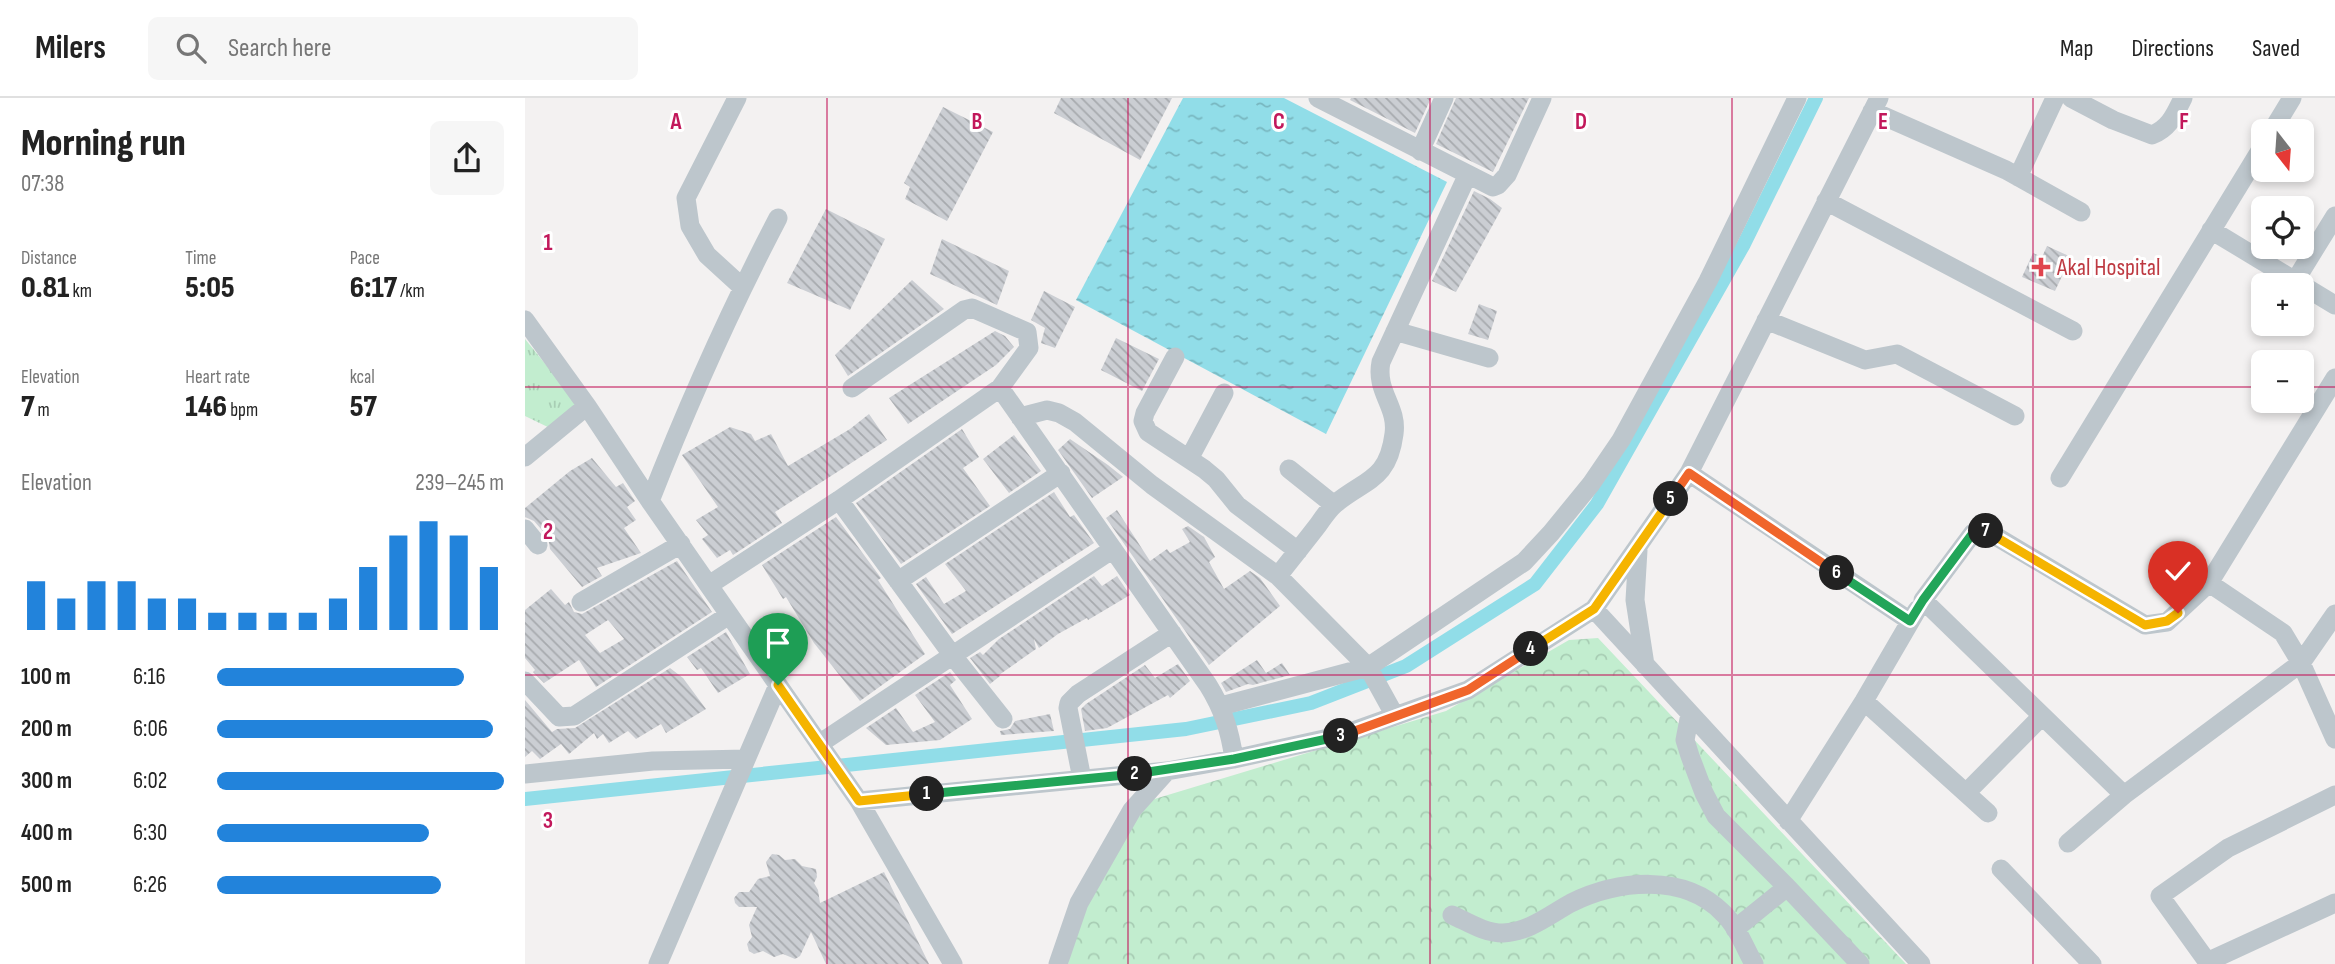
<!DOCTYPE html>
<html lang="en">
<head>
<meta charset="utf-8">
<style>
  body { margin:0; font-family:"Sofia Sans Condensed",sans-serif; background:#f6f6f6; color:#222; height:100vh; display:flex; flex-direction:column; font-size:26px; white-space:nowrap }
  * { box-sizing:border-box; margin:0 }
  p { font-size:23px; color:#767676 }
  .icon { flex:none; width:38px; height:38px; fill:none; stroke:currentColor; stroke-width:2; stroke-linecap:round; stroke-linejoin:round }
  .map { position:relative; flex:1; overflow:hidden }
  .side { display:flex; flex-direction:column; background:#fff; width:525px }
  .side>* { flex:none }
  .needle { width:46px; rotate:163deg }
  .fabs { position:absolute; left:1726px; top:21px; display:grid; gap:14px }
  .fabs a { display:grid; place-items:center; width:63px; height:63px; border-radius:10px; background:#fff; box-shadow:0 4px 10px #0003; font-size:35px }
  .pin { position:absolute; display:grid; place-items:center; width:60px; height:60px; color:#fff; margin:-72px -30px; border-radius:50% 50% 50% 0; rotate:-45deg; box-shadow:0 0 7px #0007 }
  .pin .icon { rotate:45deg }
  .km { position:absolute; width:35px; height:35px; margin:-18px; border-radius:50%; background:#222; color:#fff; font-size:19px; line-height:35px; text-align:center }
  .round { display:grid; place-items:center; flex:none; width:74px; height:74px; border-radius:10px; background:#f6f6f6 }
  .summary { display:flex; align-items:center; justify-content:space-between; height:119px; padding:0 21px }
  h1 { font-size:38px; font-weight:800; line-height:52px }
  .stats { display:grid; grid-template-columns:repeat(3,1fr); gap:10px; height:119px; padding:7px 21px }
  .stats div { display:grid; align-content:center }
  .stats b { font-size:30px; font-weight:800 }
  .stats small { font-size:19px; font-weight:400 }
  .stats p { font-size:19px }
  .chart { height:196px; padding:14px 21px }
  .chart p { display:flex; justify-content:space-between }
  .chart svg { width:100%; height:126px; margin-top:7px; stroke:#2283db; stroke-width:6 }
  ul { padding:0 21px; list-style:none; font-size:23px }
  li { display:grid; grid-template-columns:112px 84px 1fr; align-items:center; height:52px }
  li i { height:18px; border-radius:9px; background:#2283db }
  header { display:flex; align-items:center; gap:42px; box-sizing:border-box; height:98px; padding:0 35px; background:#fff; border-bottom:2px solid #e0e0e0 }
  header strong { font-size:33px }
  nav { display:flex; gap:38px; margin-inline-start:auto; font-size:24px }
  .search { width:490px; height:63px; background:#f6f6f6; display:flex; align-items:center; gap:18px; box-sizing:border-box; padding:0 24px; border-radius:10px; color:#767676; font-size:26px }
  main { display:flex; flex:1; min-height:0 }
  .map>svg:first-child { display:block }
  .grass { fill:url(#grass-tufts) }
  .park { fill:url(#park-crowns) }
  .water { fill:url(#water-ripples) }
  .lines { fill:none; stroke-linecap:round; stroke-linejoin:round }
  .canal { stroke:#91dde8; stroke-width:14 }
  .building { fill:url(#building-back-hatch); fill-rule:evenodd }
  .minor { stroke:#bdc6cc; stroke-width:19 }
  .split-1-casing { stroke:#fff; stroke-width:14 }
  .split-2-casing { stroke:#fff; stroke-width:14 }
  .split-3-casing { stroke:#fff; stroke-width:14 }
  .split-4-casing { stroke:#fff; stroke-width:14 }
  .split-5-casing { stroke:#fff; stroke-width:14 }
  .split-6-casing { stroke:#fff; stroke-width:14 }
  .split-7-casing { stroke:#fff; stroke-width:14 }
  .split-8-casing { stroke:#fff; stroke-width:14 }
  .split-1 { stroke:#f5b400; stroke-width:9 }
  .split-2 { stroke:#22a559; stroke-width:9 }
  .split-3 { stroke:#22a559; stroke-width:9 }
  .split-4 { stroke:#f0652b; stroke-width:9 }
  .split-5 { stroke:#f5b400; stroke-width:9 }
  .split-6 { stroke:#f0652b; stroke-width:9 }
  .split-7 { stroke:#22a559; stroke-width:9 }
  .split-8 { stroke:#f5b400; stroke-width:9 }
  .grid { fill:none; stroke:#c2185b; stroke-width:2; stroke-opacity:0.55 }
  .health-dot { fill:#e0444e; stroke:#fff; stroke-width:2.5 }
  .labels { text-anchor:middle; dominant-baseline:central; stroke-width:6; stroke-linejoin:round; paint-order:stroke }
  .health-label { font-size:24px; fill:#be3a42; stroke:#fff; text-anchor:start }
  .grid-label { font-size:23px; text-anchor:middle; font-weight:bold; fill:#c2185b; stroke:#fff; stroke-width:6; stroke-linejoin:round; paint-order:stroke }
</style>
</head>
<body>
<header>
<strong>Milers</strong>
<div class="search"><svg class="icon" aria-label="search" viewBox="0 0 24 24"><circle cx="10" cy="10" r="6"/><path d="M15 15l6 6"/></svg>Search here</div>
<nav><a>Map</a><a>Directions</a><a>Saved</a></nav>
</header>
<main>
<section class="side">
<div class="summary"><div><h1>Morning run</h1><p>07:38</p></div><a class="round"><svg class="icon" aria-label="share" viewBox="0 0 24 24"><path d="M12 15V3M7 8l5-5 5 5M5 13v7h14v-7"/></svg></a></div>
<div class="stats">
<div><p>Distance</p><b>0.81<small> km</small></b></div>
<div><p>Time</p><b>5:05</b></div>
<div><p>Pace</p><b>6:17<small> /km</small></b></div>
</div>
<div class="stats">
<div><p>Elevation</p><b>7<small> m</small></b></div>
<div><p>Heart rate</p><b>146<small> bpm</small></b></div>
<div><p>kcal</p><b>57</b></div>
</div>
<div class="chart"><p><span>Elevation</span>239–245 m</p>
<svg viewBox="0 0 160 44" preserveAspectRatio="none"><path d="M5 44V27M15 44V33M25 44V27M35 44V27M45 44V33M55 44V33M65 44V38M75 44V38M85 44V38M95 44V38M105 44V33M115 44V22M125 44V11M135 44V6M145 44V11M155 44V22"/></svg>
</div>
<ul>
<li><b>100 m</b>6:16<i style="width:86%"></i></li>
<li><b>200 m</b>6:06<i style="width:96%"></i></li>
<li><b>300 m</b>6:02<i style="width:100%"></i></li>
<li><b>400 m</b>6:30<i style="width:74%"></i></li>
<li><b>500 m</b>6:26<i style="width:78%"></i></li>
</ul>
</section>
<div class="map">
<svg width="1810" height="866" viewBox="0 0 1810 866">
  <defs>
    <pattern id="grass-tufts" width="24" height="20" patternUnits="userSpaceOnUse" patternTransform="scale(1.75)"><rect width="24" height="20" fill="#c2edcf"/><path d="M3 7l-1-3M5 7V3M7 7l1-3M15 17l-1-3M17 17v-4M19 17l1-3" fill="none" stroke="#a8cdb4"/></pattern>
    <pattern id="park-crowns" width="20" height="18" patternUnits="userSpaceOnUse" patternTransform="scale(1.75)"><rect width="20" height="18" fill="#c2edcf"/><path d="M2 6a3 3 0 1 1 6 0M12 15a3 3 0 1 1 6 0" fill="none" stroke="#a8cdb4"/></pattern>
    <pattern id="water-ripples" width="26" height="14" patternUnits="userSpaceOnUse" patternTransform="scale(1.75)"><rect width="26" height="14" fill="#91dde8"/><path d="M2 4q2-2 4 0t4 0M15 11q2-2 4 0t4 0" fill="none" stroke="#78b6bf"/></pattern>
    <pattern id="building-back-hatch" width="6" height="6" patternUnits="userSpaceOnUse" patternTransform="scale(1.75)"><rect width="6" height="6" fill="#cbced3"/><path d="M-1 5l2 2M0 0l6 6M5-1l2 2" fill="none" stroke="#a7aaae"/></pattern>
  </defs>
  <rect width="100%" height="100%" fill="#f3f1f1"/>
  <path class="grass" d="M0,241L56,310L31,333L0,318Z"/>
  <path class="park" d="M1073,540L1381,866H543L556,813L613,706L921,613L1044,542Z"/>
  <path class="water" d="M658,0H759L922,84L801,336L551,202Z"/>
  <g class="lines">
    <path class="canal" d="M0,701L661,631L786,605L881,568L1010,486L1072,406L1219,146L1291,0"/>
  </g>
  <path class="building" d="M536,0H647L615,62L529,15Z
    M826,0H906L890,35L825,2Z
    M931,0H1004L968,74L911,46Z
    M418,9L468,34L422,123L380,101L385,89L379,85Z
    M949,93L965,101L977,110L931,194L907,183Z
    M301,111L360,141L325,212L262,185Z
    M417,141L484,173L472,207L405,176Z
    M1522,148L1546,159L1530,193L1497,179L1508,155L1517,159Z
    M387,182L419,211L323,278L310,257Z
    M519,193L550,209L530,250L516,245L520,230L506,222Z
    M954,206L972,213L963,242L943,236Z
    M470,233L480,238L489,249L471,267L383,326L364,300Z
    M591,240L634,261L617,293L576,272Z
    M344,316L362,342L250,414L257,425L208,457L205,452L192,460L177,441L183,437L171,422L193,409L157,357L205,329L226,336L230,343L246,336L263,368L325,331Z
    M437,331L454,359L438,370L465,408L376,466L331,405Z
    M489,337L516,373L484,395L458,361Z
    M545,341L583,367L598,379L567,400L533,352Z
    M67,360L91,389L98,385L110,403L102,409L111,422L99,430L116,455L72,470L77,478L57,489L25,451L23,439L9,423L0,419V410L45,373Z
    M529,394L545,419L549,417L569,445L427,536L391,486L401,479L419,506L441,493L420,466Z
    M592,412L625,463L642,451L645,455L665,444L657,431L663,428L679,439L690,459L684,464L699,491L725,473L735,480L755,508L684,567L581,420Z
    M311,419L356,480L353,482L400,556L335,603L289,545L261,499L258,501L237,467Z
    M152,463L187,514L71,589L54,562L19,585L8,574L10,572L0,560V512L26,491L40,507L44,504L49,514L57,516ZM83,522L99,541L75,555L60,537Z
    M569,478L577,488L592,478L605,497L563,522L562,520L533,536L514,550L509,541L511,551L474,577L475,578L465,586L445,560L455,554L458,557L474,541Z
    M201,534L225,576L193,595L176,570L172,572L162,559Z
    M732,562L741,575L757,565L765,577L728,587L723,586L701,594L696,585Z
    M653,566L665,583L645,600L643,597L582,630L560,633L556,611L561,606L620,567L630,580Z
    M145,570L158,580L181,611L141,635L136,626L111,641L103,633L84,645L78,636L72,641L69,635L44,656L36,646L15,661L7,653L0,659V602L27,634L32,631L50,630Z
    M425,574L431,582L425,587L447,621L415,642L361,647L341,630L371,610L388,634L410,624L390,597Z
    M525,616L529,633L476,637L475,633L485,631L490,623Z
    M247,756L254,757L260,762L270,761L277,768L291,771L292,779L289,785L293,792L295,805L359,774L404,866H301L286,834L275,858L270,861L258,856L249,859L238,853L229,856L224,853L222,846L227,839L224,827L232,809H214L210,805L209,800L214,794H224L233,781L245,778L241,764Z"/>
  <g class="lines">
    <path class="minor" d="M212,0L161,100L165,128L182,157L217,189
      M793,0L968,89L973,87L982,77L1017,0
      M1354,0L1164,375L1069,511L1396,866
      M1546,0L1588,22L1627,37C1645,30 1650,16 1658,0
      M1347,13L1481,72L1556,114
      M1747,33L1767,0
      M895,53L919,0
      M1493,79L1530,0
      M1301,103L1548,233
      M1686,132L1810,207
      M1770,183L1810,118
      M0,222L62,308L125,403L334,703L428,866
      M1241,222L1340,262L1372,256L1490,318
      M870,233L964,260
      M650,259L620,315L618,323L623,334L679,371L691,381L712,407L773,453
      M475,290L683,587C698,611 705,633 709,661
      M495,319L522,312L534,315L550,324L627,387L753,478L843,569L870,618
      M0,359L62,308
      M664,361L699,295
      M764,371L809,407
      M1164,375L1385,523
      M1535,380L1738,48
      M314,402L428,558L478,621
      M125,403C163,306 205,212 253,120
      M0,431L13,447
      M1113,452L1110,502L1120,567
      M753,478C766,461 780,444 793,427C798,420 803,412 810,406C840,381 863,383 869,336C873,308 850,294 856,264L942,78
      M373,483L536,375
      M1684,485L1810,280
      M184,487L314,402L475,290L504,250L502,234L447,210L439,212L327,290
      M56,504L156,446
      M0,583L34,619L49,618L204,517
      M1339,603L1463,715
      M696,608L843,569L999,464L1026,435L1066,386L1096,342L1183,183L1272,0
      M1165,616L1160,642L1165,658L1179,695L1191,718L1262,789L1210,831
      M294,646L588,451
      M0,676L128,663L221,661
      M557,681L543,610L544,605L553,596L647,535
      M1441,695L1517,618
      M1599,697L1398,502L1448,435L1456,431L1462,433L1620,527L1642,524L1684,485L1758,535L1776,565L1810,641
      M334,703L642,673
      M1263,723L1339,603L1392,512
      M1543,745L1599,697L1776,565L1810,516
      M1476,771L1567,866
      M1262,789L1335,866
      M927,817C943,824 959,835 978,835C1004,834 1024,817 1046,805C1093,782 1159,775 1198,815C1212,828 1220,850 1229,866
      M1682,864L1810,805
      M133,866L253,587
      M533,866L554,805L607,712L642,673L709,661L817,637L943,592L1069,511
      M1684,866L1635,798L1703,750L1810,697"/>
  </g>
  <g class="lines">
    <defs>
      <path id="split-1" d="M253,587L334,703L402,696"/>
      <path id="split-2" d="M402,696L610,676"/>
      <path id="split-3" d="M610,676L709,661L816,638"/>
      <path id="split-4" d="M816,638L943,592L1006,551"/>
      <path id="split-5" d="M1006,551L1069,511L1146,401"/>
      <path id="split-6" d="M1146,401L1164,375L1312,475"/>
      <path id="split-7" d="M1312,475L1385,523L1398,502L1448,435L1456,431L1461,433"/>
      <path id="split-8" d="M1461,433L1620,527L1642,523L1653,515"/>
    </defs>
    <use href="#split-1" class="split-1-casing"/>
    <use href="#split-2" class="split-2-casing"/>
    <use href="#split-3" class="split-3-casing"/>
    <use href="#split-4" class="split-4-casing"/>
    <use href="#split-5" class="split-5-casing"/>
    <use href="#split-6" class="split-6-casing"/>
    <use href="#split-7" class="split-7-casing"/>
    <use href="#split-8" class="split-8-casing"/>
    <use href="#split-1" class="split-1"/>
    <use href="#split-2" class="split-2"/>
    <use href="#split-3" class="split-3"/>
    <use href="#split-4" class="split-4"/>
    <use href="#split-5" class="split-5"/>
    <use href="#split-6" class="split-6"/>
    <use href="#split-7" class="split-7"/>
    <use href="#split-8" class="split-8"/>
  </g>
  <path class="grid" d="M302,0V866M603,0V866M905,0V866M1207,0V866M1508,0V866M0,289H1738M1776,289H1810M0,577H1810"/>
  <path class="health-dot" d="M1512.5 158.5h7v7h7v7h-7v7h-7v-7h-7v-7h7z"/>
  <g class="labels">
    <g class="health-label">
      <text x="1532" y="169">Akal Hospital</text>
    </g>
  </g>
  <g class="grid-label">
    <text x="151" y="31">A</text>
    <text x="452" y="31">B</text>
    <text x="754" y="31">C</text>
    <text x="1056" y="31">D</text>
    <text x="1358" y="31">E</text>
    <text x="1659" y="31">F</text>
    <text x="23" y="152">1</text>
    <text x="23" y="441">2</text>
    <text x="23" y="730">3</text>
  </g>
</svg>
<div class="fabs">
<a><svg class="needle" viewBox="-14 -14 28 28"><path d="M0-13l5 13h-10z" fill="#e53935"/><path d="M0 13l5-13h-10z" fill="#767676"/></svg></a>
<a><svg class="icon" aria-label="locate" viewBox="0 0 24 24"><circle cx="12" cy="12" r="6"/><path d="M12 2v4M12 18v4M2 12h4M18 12h4"/></svg></a>
<a>+</a>
<a>−</a>
</div>
<div class="pin" style="left:253px;top:587px;background:#1e9e55"><svg class="icon" aria-label="arrive" viewBox="0 0 24 24"><path d="M6 21V4h12l-3 4 3 4H6"/></svg></div>
<div class="pin" style="left:1653px;top:515px;background:#d93025"><svg class="icon" aria-label="check" viewBox="0 0 24 24"><path d="M5 12l5 5 9-10"/></svg></div>
<b class="km" style="left:402px;top:696px">1</b>
<b class="km" style="left:610px;top:676px">2</b>
<b class="km" style="left:816px;top:638px">3</b>
<b class="km" style="left:1006px;top:551px">4</b>
<b class="km" style="left:1146px;top:401px">5</b>
<b class="km" style="left:1312px;top:475px">6</b>
<b class="km" style="left:1461px;top:433px">7</b>
</div>
</main>
</body>
</html>
